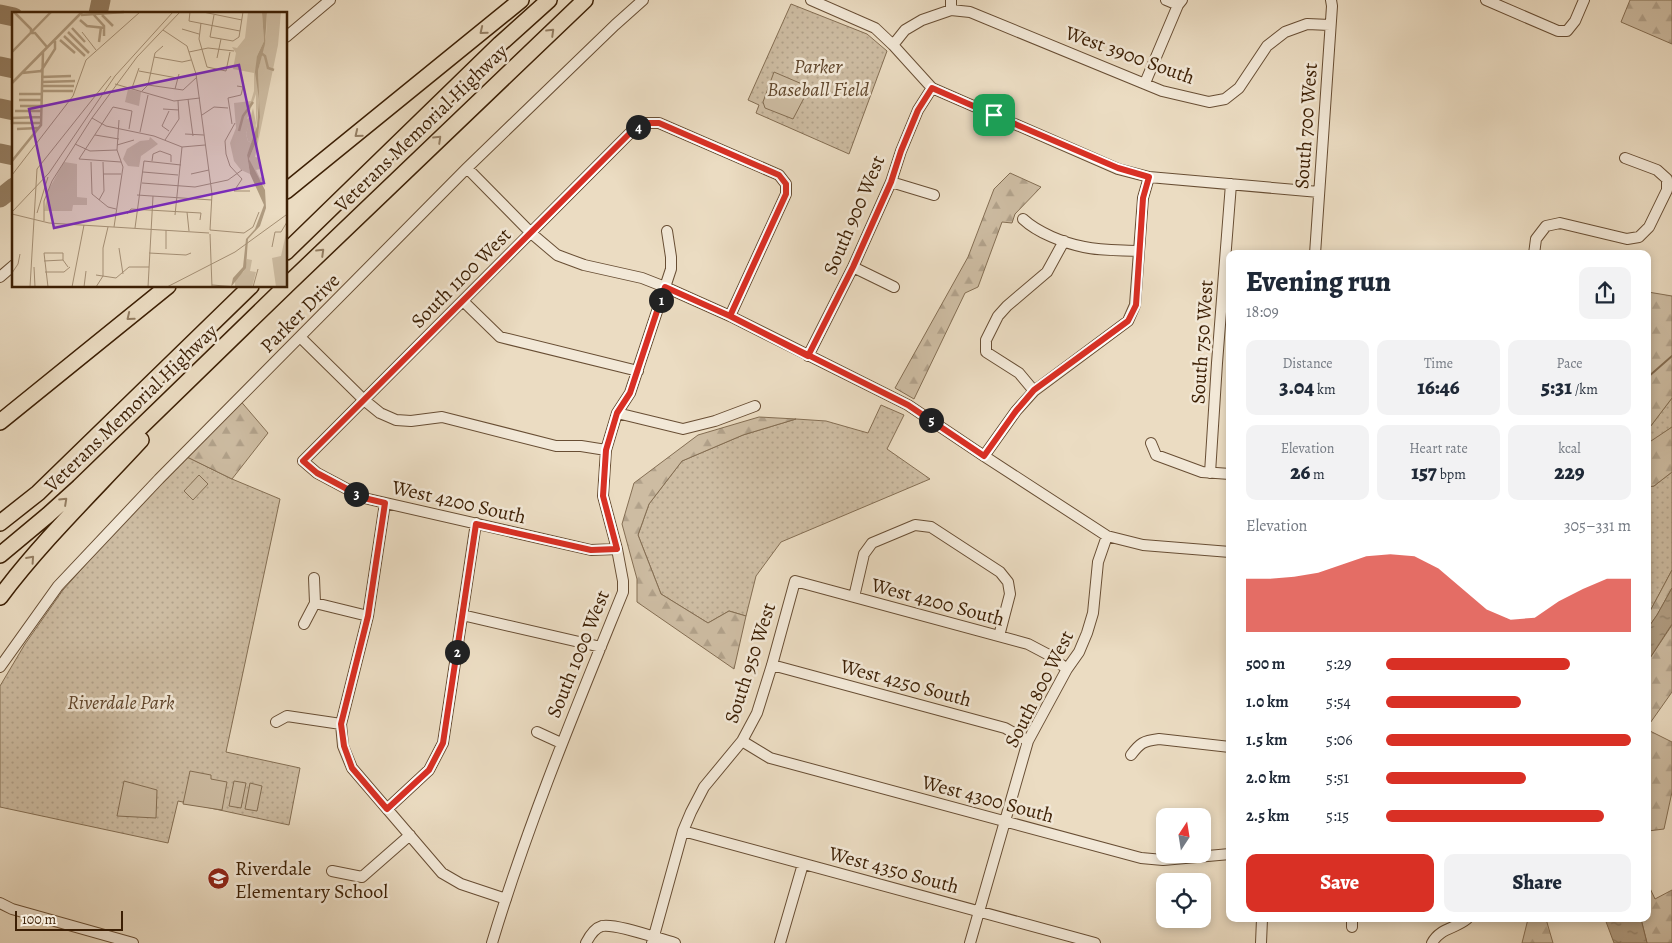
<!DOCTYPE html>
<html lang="en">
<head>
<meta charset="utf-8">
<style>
  body { margin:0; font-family:Alegreya,serif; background:#f2f2f3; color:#1f2937; height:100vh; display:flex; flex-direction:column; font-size:19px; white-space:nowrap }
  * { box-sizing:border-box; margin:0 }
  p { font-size:16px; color:#747a83 }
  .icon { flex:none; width:28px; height:28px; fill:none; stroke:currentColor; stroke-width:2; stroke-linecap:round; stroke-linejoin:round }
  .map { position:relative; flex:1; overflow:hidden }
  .drawer { position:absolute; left:1226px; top:250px; width:425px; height:672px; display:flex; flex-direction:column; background:#fff; border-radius:10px; box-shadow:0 2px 8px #0003 }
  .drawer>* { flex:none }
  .needle { width:32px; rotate:12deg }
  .controls { position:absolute; left:1156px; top:808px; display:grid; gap:10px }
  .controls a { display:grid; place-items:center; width:55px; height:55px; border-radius:10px; background:#fff; box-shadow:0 2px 8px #0003; font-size:25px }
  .scale { position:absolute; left:15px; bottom:12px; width:108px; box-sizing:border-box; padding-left:5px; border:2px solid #3c1f04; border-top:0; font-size:14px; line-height:18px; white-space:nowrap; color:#3c1f04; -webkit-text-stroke:4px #f2e8d7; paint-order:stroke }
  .pin { position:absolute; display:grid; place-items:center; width:42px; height:42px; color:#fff; margin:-21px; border-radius:10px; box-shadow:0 2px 8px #0006 }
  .km { position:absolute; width:25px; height:25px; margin:-12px; border-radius:50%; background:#222; color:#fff; font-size:14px; line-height:25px; text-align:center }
  .round { display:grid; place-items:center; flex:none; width:52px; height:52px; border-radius:10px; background:#f2f2f3 }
  .summary { display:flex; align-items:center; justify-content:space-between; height:85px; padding:0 20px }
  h1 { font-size:28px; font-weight:800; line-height:38px }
  .metrics { display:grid; grid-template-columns:repeat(3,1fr); gap:8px; height:85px; padding:5px 20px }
  .metrics div { display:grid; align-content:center; border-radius:10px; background:#f2f2f3; text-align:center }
  .metrics b { font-size:21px; font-weight:800 }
  .metrics small { font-size:14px; font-weight:400 }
  .metrics p { font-size:14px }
  .chart { height:140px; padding:10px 20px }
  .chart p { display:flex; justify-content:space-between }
  .chart svg { width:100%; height:90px; margin-top:5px; fill:#d93025; opacity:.7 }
  .button { display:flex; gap:10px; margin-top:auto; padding:10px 20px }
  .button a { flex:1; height:58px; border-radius:10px; background:#d93025; color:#fff; font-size:20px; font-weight:800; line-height:58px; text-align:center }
  .button a+a { background:#f2f2f3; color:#1f2937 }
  ul { padding:0 20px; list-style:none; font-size:16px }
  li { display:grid; grid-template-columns:80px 60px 1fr; align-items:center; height:38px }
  li i { height:12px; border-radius:6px; background:#d93025 }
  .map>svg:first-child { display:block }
  .green { fill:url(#green-dots); stroke:#846e53 }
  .forest { fill:url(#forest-firs); stroke:#846e53 }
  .pitch { fill:#cdbca2; stroke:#846e53 }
  .water { fill:url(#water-ripples); stroke:#826a4f }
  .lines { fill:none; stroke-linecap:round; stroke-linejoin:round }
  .stream { stroke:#826a4f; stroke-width:2 }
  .taxiway { stroke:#947e63; stroke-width:19 }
  .minor-casing { stroke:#684e34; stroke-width:12 }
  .highway-casing { stroke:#3c1f04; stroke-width:18 }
  .minor { stroke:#f2e8d7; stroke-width:10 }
  .highway { stroke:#ebdcc2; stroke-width:15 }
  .oneway { stroke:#947e63 }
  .route-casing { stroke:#fff; stroke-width:10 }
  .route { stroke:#d93025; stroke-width:6 }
  .labels { text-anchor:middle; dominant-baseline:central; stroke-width:5; stroke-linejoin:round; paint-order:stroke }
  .street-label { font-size:20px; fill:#3c1f04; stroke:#f2e8d7 }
  .park-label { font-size:20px; font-style:italic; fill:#60462c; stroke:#f2e8d7 }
  .poi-label { font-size:20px; fill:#3c1f04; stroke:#f2e8d7; text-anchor:start }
  .inset-river { fill:none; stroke:#b09c81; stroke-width:2.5 }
  .inset-road { fill:none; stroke:#a59076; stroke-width:1 }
  .view { fill:#7b2cbf; fill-opacity:0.15; stroke:#7b2cbf; stroke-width:2.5 }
  .inset-edge { fill:none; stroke:#3c1f04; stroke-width:2.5 }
</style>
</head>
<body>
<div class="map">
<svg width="1672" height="943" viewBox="0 0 1672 943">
  <defs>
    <pattern id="green-dots" width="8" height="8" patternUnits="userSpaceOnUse" patternTransform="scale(1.25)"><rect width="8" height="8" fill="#cdbca2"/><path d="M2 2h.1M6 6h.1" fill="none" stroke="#b1a18a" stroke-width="1.8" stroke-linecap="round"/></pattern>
    <pattern id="forest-firs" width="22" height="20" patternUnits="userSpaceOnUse" patternTransform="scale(1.25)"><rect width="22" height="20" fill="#cdbca2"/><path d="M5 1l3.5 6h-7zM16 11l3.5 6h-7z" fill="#b1a18a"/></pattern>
    <pattern id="water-ripples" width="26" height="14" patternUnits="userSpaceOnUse" patternTransform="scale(1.25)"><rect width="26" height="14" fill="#b09c81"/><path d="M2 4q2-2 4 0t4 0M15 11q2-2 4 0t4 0" fill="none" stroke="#907f67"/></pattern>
  </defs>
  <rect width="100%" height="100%" fill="#ebdcc2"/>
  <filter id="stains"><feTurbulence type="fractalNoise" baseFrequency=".004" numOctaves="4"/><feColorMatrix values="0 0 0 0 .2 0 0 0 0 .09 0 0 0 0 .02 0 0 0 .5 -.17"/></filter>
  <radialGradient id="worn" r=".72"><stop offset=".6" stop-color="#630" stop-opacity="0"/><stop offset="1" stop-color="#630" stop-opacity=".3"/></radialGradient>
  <path class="green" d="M791,4L867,34L887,51L849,154L756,113L759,105L748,100Z
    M1672,398V427L1648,444L1650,427Z
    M881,405L904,415L887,449L930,479L781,542L756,576L746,616L729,611L708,623L661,594L638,535L649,504L682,461L743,435L796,419L826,421L868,433Z
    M183,455L232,479L280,499L226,752L300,768L289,825L178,801L168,843L0,807V686L25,644L63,590Z
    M1672,472V570L1648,615V487L1654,486Z"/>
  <path class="forest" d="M1630,0H1672V44L1621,22Z
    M1010,173L1041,187L1015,214L1012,223L1002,222L978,287L965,293L914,399L895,388L968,257L994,189Z
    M1648,292L1672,296V398L1650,427L1648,443L1672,427V472L1654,486L1648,487Z
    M238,398L268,433L232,479L183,455Z
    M759,417L796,419L743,435L682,461L649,504L638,535L661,594L708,623L729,611L746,616L734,669L637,602V579L622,524L634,483L698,435Z
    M1672,570V588L1657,615L1648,628V615Z
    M1672,625V692L1648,726V661Z
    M1648,730L1672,742V792L1664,829L1648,831Z
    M1648,884L1655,899L1672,890V943H1647L1641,919H1648Z
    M1528,919H1546L1553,943H1522Z"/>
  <path class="pitch" d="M774,72L802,84L804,98L793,119L765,108L763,102Z
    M199,475L208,484L193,500L184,491Z
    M190,771L211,775V779L227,782L222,810L183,804Z
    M124,781L157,790L156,818L117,816Z
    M234,781L246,783L241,808L229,806Z
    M250,783L262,786L257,811L245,809Z"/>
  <path class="water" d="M1672,588V624L1648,661V628L1657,615Z
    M1605,919H1641L1647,943H1614Z"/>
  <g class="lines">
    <path class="stream" d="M1648,377L1672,356"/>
    <path class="taxiway" d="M0,14L14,17
      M98,14L101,0
      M0,66L14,69
      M0,108L14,111
      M0,153L14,156
      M0,198L14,187"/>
    <defs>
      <path id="minor" d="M811,0L875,28L893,45L932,88L1118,169L1149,177L1319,192
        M1166,0L1178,5
        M1486,0L1558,31H1567L1575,21L1584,0
        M951,10L970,12L1162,91L1209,102L1225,99L1239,88L1267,46L1285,32L1307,24L1330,25
        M286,37L330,0
        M893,45L905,30L922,20L951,10V0
        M1145,83L1178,5L1182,0
        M467,168L531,233L557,255L584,265L642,278L665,287L730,316L908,405L984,456L1107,536L1143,545L1230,552
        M891,182L934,195
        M1023,219C1038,233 1064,243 1084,247C1102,251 1121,250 1139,251
        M1315,254L1332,6L1331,0
        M1534,254L1536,239L1546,226L1560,223L1627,239L1639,237L1649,227L1667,190V179L1657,170L1625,158
        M853,267L894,287
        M0,277L14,265
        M463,301L500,337L638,371
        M300,337L364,400L380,413L396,420L411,421L442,417L556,446H581L606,450
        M808,356L853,267L891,182L901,151L918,110L932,88
        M1034,391L1019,373L986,352V340L998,316L1007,306L1047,272L1064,241
        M617,413L683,429L715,421L755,406
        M1151,443L1156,455L1202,472L1230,474
        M984,456L1016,411L1034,391L1128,321L1135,305L1143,198L1149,177
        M1210,473L1217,363L1231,184
        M385,503L368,616L341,724L343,746L352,768L442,873L461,884L506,899
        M617,549L591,550L364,498L317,473L303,461L635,128L646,123H659L779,175L786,184V194L730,316
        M854,597L864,554L872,543L915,525L931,527L1000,572L1008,582L1010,594L999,636
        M315,603L368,616
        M462,615L601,647
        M304,624L315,603L314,578
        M772,665L1005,728L1028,741
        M0,667L58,586L159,479L467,168L615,25L643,0
        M276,722L287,716L341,724
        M537,732L561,743
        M742,741L770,758L1141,858L1163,860L1230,854
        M1131,755C1140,743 1143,741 1159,739L1230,747
        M387,809L429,770L443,743L476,523
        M683,831L1095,943
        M332,871L362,877L410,835
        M0,903L12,909L133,943
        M1352,927V919
        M492,943C528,823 576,708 623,592V581L617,549L603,496L606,450L617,413L630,393L671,269V257L667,231
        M586,943C589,937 595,928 602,926C616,923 659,939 675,943
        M652,943L683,831L691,812L704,787L742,741L757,713L772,665L795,581L1028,644L1047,654L1067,669
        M780,943L803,864
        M970,943L1028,741L1067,669L1079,652L1087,633L1093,613L1098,562L1107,536
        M1261,943L1262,919
        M1432,943C1440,928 1455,929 1467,919"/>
      <path id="highway" d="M286,191L521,0
        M286,252L500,44L549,0
        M286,286L585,0
        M0,422L168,286
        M0,523L38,493L251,286
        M0,555L48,515L79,487L286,286
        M0,597C42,541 94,491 141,440"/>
    </defs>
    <use href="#minor" class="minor-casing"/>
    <use href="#highway" class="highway-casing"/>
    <use href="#minor" class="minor"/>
    <use href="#highway" class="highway"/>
  </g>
  <defs><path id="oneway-chevron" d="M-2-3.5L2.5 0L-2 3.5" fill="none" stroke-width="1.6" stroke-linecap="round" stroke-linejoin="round" transform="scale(1.25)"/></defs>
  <g class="oneway">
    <use href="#oneway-chevron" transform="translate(483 31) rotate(141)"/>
    <use href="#oneway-chevron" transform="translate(551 32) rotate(-44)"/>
    <use href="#oneway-chevron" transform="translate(358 134) rotate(141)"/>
    <use href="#oneway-chevron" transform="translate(438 139) rotate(-44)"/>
    <use href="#oneway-chevron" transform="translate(321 252) rotate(-44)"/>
    <use href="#oneway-chevron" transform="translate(130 317) rotate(141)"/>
    <use href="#oneway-chevron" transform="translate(64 501) rotate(-43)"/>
    <use href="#oneway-chevron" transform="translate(31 559) rotate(-48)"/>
  </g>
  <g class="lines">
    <defs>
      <path id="route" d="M994,115L932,88L918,110L901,151L891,182L853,267L808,356L730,316L665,287L630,393L617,413L606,450L603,496L617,549L591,550L476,524L443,743L429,770L387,809L352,768L344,746L341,724L368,616L385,503L364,498L317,473L303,461L635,128L646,123H659L779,175L786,184V194L730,316L908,405L984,456L1016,411L1034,390L1128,321L1136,305L1143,198L1149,177L1118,168L994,115"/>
    </defs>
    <use href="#route" class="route-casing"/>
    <use href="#route" class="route"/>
  </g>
  <defs>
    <symbol id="school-disc" viewBox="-11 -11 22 22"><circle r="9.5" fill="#8f2418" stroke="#f2e8d7"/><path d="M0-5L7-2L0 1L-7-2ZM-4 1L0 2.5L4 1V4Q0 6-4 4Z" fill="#fff"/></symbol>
  </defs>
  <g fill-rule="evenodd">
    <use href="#school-disc" x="206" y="866" width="25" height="25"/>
  </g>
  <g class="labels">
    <g class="street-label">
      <text transform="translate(1130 55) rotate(20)">West 3900 South</text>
      <text transform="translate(1306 126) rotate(-86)">South 700 West</text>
      <text transform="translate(421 128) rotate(-44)">Veterans Memorial Highway</text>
      <text transform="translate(854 215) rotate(-67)">South 900 West</text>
      <text transform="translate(461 278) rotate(-45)">South 1100 West</text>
      <text transform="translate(300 313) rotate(-45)">Parker Drive</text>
      <text transform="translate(1202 342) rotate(-86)">South 750 West</text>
      <text transform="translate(131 408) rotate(-44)">Veterans Memorial Highway</text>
      <text transform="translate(459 502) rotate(13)">West 4200 South</text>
      <text transform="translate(938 602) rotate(15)">West 4200 South</text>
      <text transform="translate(578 654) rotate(-68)">South 1000 West</text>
      <text transform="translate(750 663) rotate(-72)">South 950 West</text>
      <text transform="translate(906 683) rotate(15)">West 4250 South</text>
      <text transform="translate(1039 689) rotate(-63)">South 800 West</text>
      <text transform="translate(988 799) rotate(15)">West 4300 South</text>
      <text transform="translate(894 870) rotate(15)">West 4350 South</text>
    </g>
    <g class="park-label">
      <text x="818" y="66">Parker<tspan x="818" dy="23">Baseball Field</tspan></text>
      <text x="121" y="702">Riverdale Park</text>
    </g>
    <g class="poi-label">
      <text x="235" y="868">Riverdale<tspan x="235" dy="23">Elementary School</tspan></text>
    </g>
  </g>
  <g transform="translate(12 12)">
    <rect width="275" height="275" fill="#ebdcc2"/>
    <path d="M116,77L129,80L127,94L113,90ZM241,96L244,111L240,131L236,129L234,122ZM138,125L146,132L129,144L127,155L116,154L111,147L115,137L128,129L137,128ZM52,150L65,152V185L75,186V193H61L60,199H32L37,177ZM235,247L240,248L238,259L244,260L240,275H223V267L232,259Z" fill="#cdbca2"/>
    <path d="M236,0L250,1L252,29L245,44L247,87L243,125L235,143L238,162L229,158L222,149L218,131L224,116L222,91L239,89L242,79V61L221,57L224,41L220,35L225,36L233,26ZM244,82V111L240,131L236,129L234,122L240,104L235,107ZM255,0H269L266,33L243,145L248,146V157L244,158L248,166L251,164L253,175L242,162L237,147L246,125L248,105L246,59L254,24ZM275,217L274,275H264L260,246L269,244Z" fill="#cdbca2" fill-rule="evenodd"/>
    <path d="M255,0L253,32L246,59L248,105L246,125L237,147L253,178L254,196L248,214L236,227L234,256L219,275L221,266L231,255L234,227L243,217L252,193L238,162L235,143L245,114L247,87L243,60L245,44L252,29L250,1Z" fill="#b09c81"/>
    <path class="inset-river" d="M2,0L19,17V21H23L35,35M69,3L112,0M82,3L92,14V24M90,3L101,14M68,8L75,14L93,16M60,16L73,30M56,20L77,41M52,24L73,44M48,28L63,41M87,30L89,15M0,40L39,0M249,41L253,44L256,56L262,58M10,61L29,59L43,37V29M29,65L59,64M30,70L63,69M0,71L70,0M29,74H62M29,79H61M7,82H29M7,88H29M8,94H29M3,99H29M29,105L0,106V111H29M5,117L26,116M227,119L231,104L241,90M0,149L29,113L31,40"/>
    <path class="inset-road" d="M178,0L177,9L228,19M191,0L230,8M202,3L198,25L221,29L227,25L231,0M189,11L187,27L195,55L214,59L218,40M170,17L187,22M151,18L175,34L184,62L200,182L198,218M70,20L84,38M177,40L196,36L222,39M142,45L170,50L179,48M205,46L209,27M127,59L165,66M103,72L162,89L188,86M136,73L171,78L185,65M120,76L127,56M163,77L167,62M130,79L136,73L143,41L151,34M176,87L181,124M151,97L167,98M157,99L150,114L157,119M190,103L202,95L216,96M80,106L94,114L142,124L170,135L193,133M223,111L213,129L214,142L218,154L230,167L222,179H238M220,112L216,86L229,83L231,75L225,74M128,120L136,83M173,122L192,123M83,123L107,127M153,128L167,107L166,89M63,132L78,139L105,138M105,133L122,128M140,149L141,142L148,139L159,143V150M79,150L80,182L96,195L104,197M109,150L67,147L101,95L120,99L117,117M131,160L166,163M91,162H109M179,162L197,158M0,163L61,84L74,48L128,0M130,171L183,175L216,168L230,158M125,183L200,188M87,188L92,179L91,150M0,200L37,161L103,64L161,0M175,200L177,219M25,201L36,165M0,202L37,211L197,221M115,202L119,197L189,201L188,208M163,203L170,135M32,209V189L40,169L80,106L125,45L168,0M102,215L111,155L105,138L107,108M123,216L132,149L169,153M198,218L232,221L241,215L247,200M198,222L200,275M260,235L263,220H269L275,210M107,236L111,262M154,237V218M137,241L174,243L179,241M32,249L51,248M22,255L23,275M33,260H52L58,255M0,261L6,252L8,242M84,263L104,266L117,255H137M200,273L226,275M18,275L25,157L99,64M36,275L32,241H51V248L56,255M60,275L72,213M72,275L74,259M84,275L91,264V236L96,215M136,275L141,184M155,275L223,240L274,203M241,275L246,257"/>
    <path class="view" d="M227,53L252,171L42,216L17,97Z"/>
    <rect width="275" height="275" class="inset-edge"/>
  </g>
  <rect width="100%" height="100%" filter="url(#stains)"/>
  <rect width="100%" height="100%" fill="url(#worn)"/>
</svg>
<div class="controls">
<a><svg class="needle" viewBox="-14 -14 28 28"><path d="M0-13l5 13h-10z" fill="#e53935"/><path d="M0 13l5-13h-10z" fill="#747a83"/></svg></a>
<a><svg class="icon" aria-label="locate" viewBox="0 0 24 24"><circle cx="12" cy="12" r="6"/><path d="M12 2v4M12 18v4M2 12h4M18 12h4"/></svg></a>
</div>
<div class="scale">100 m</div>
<div class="pin" style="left:994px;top:115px;background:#1e9e55"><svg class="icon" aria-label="arrive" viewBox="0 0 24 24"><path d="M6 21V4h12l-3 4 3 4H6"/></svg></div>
<b class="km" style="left:661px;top:300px">1</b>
<b class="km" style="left:457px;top:652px">2</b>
<b class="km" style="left:356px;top:494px">3</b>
<b class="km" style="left:638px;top:127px">4</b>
<b class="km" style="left:931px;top:420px">5</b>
<section class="drawer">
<div class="summary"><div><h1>Evening run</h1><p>18:09</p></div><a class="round"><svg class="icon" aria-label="share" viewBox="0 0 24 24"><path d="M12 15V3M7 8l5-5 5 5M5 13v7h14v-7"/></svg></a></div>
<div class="metrics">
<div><p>Distance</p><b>3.04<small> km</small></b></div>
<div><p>Time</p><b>16:46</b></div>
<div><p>Pace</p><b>5:31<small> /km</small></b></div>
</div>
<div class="metrics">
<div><p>Elevation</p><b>26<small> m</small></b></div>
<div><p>Heart rate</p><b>157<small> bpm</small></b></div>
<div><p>kcal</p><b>229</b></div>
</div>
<div class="chart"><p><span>Elevation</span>305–331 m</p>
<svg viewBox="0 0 160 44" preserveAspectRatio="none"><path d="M0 44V18L10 18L20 17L30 15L40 11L50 7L60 6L70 7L80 13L90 23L100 33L110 38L120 37L130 29L140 23L150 18L160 18V44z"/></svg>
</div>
<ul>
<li><b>500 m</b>5:29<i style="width:75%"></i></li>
<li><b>1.0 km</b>5:54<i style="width:55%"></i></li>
<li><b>1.5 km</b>5:06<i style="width:100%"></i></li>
<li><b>2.0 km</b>5:51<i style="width:57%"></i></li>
<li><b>2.5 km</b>5:15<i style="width:89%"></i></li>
</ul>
<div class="button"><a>Save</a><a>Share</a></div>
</section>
</div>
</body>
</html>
